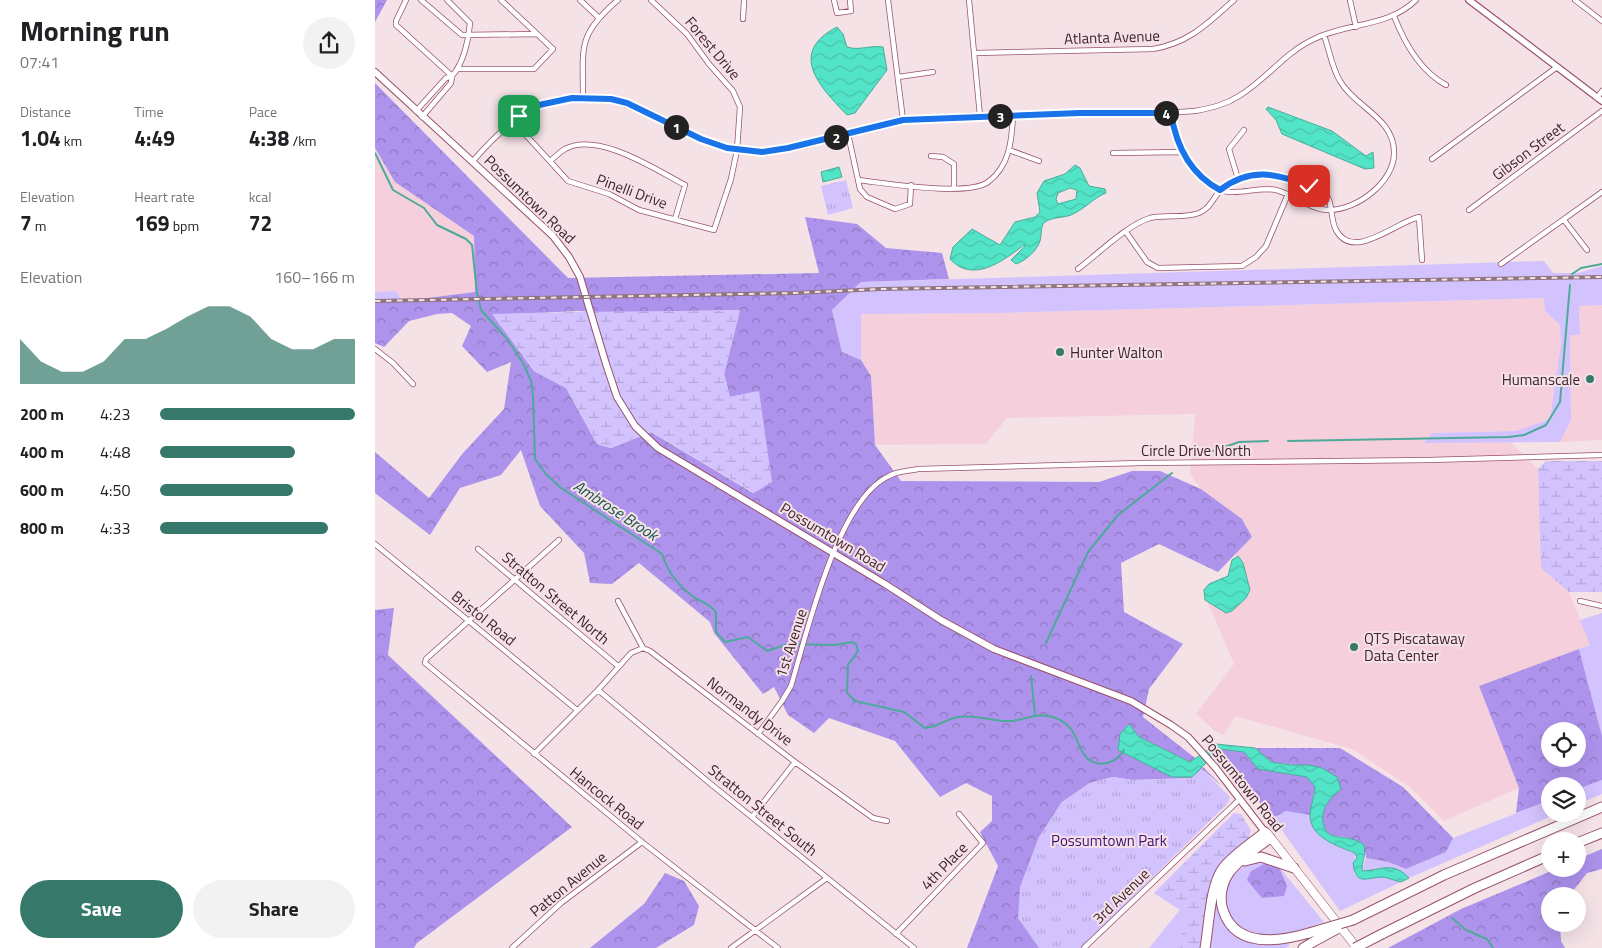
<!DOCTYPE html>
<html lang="en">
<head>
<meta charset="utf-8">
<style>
  body { margin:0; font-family:"Titillium Web",sans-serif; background:#f2f2f2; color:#202124; height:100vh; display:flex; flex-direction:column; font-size:19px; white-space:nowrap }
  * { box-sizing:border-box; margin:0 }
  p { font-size:16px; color:#757577 }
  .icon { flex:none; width:28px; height:28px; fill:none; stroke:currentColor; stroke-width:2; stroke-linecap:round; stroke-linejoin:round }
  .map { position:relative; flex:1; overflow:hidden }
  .side { display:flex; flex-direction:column; background:#fff; width:375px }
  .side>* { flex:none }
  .fabs { position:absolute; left:1166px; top:722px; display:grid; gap:10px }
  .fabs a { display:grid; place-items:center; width:45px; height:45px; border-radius:50%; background:#fff; box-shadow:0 5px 20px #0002; font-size:25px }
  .pin { position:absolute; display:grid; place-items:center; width:42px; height:42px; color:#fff; margin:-21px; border-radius:10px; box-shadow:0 2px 8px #0006 }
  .km { position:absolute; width:25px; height:25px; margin:-12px; border-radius:50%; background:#222; color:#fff; font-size:14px; line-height:25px; text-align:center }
  .round { display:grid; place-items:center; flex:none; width:52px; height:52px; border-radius:26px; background:#f2f2f2 }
  .overview { display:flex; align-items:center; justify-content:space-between; height:85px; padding:0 20px }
  h1 { font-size:28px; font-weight:700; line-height:38px }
  .stats { display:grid; grid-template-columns:repeat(3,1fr); gap:8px; height:85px; padding:5px 20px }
  .stats div { display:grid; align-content:center }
  .stats b { font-size:21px; font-weight:700 }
  .stats small { font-size:14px; font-weight:400 }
  .stats p { font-size:14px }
  .chart { height:140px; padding:10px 20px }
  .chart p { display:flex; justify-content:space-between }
  .chart svg { width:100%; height:90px; margin-top:5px; fill:#36796a; opacity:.7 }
  .action { display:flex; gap:10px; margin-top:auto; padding:10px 20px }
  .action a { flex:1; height:58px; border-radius:30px; background:#36796a; color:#fff; font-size:20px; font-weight:700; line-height:58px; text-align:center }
  .action a+a { background:#f2f2f2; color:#202124 }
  ul { padding:0 20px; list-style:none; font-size:16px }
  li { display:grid; grid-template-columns:80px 60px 1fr; align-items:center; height:38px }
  li i { height:12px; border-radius:6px; background:#36796a }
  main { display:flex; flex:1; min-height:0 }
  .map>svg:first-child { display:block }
  .built { fill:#f5d0dc }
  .green { fill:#d2c2fe }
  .forest { fill:url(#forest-crowns); fill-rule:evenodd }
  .wetland { fill:url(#wetland-marsh) }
  .park { fill:url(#park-tufts) }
  .water { fill:url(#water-waves); stroke:#4daa99; fill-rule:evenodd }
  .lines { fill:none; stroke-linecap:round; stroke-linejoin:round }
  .stream { stroke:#4daa99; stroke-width:2 }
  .minor-casing { stroke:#99516d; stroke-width:6 }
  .tertiary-casing { stroke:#99516d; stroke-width:8 }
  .secondary-casing { stroke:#99516d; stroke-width:8 }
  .trunk-casing { stroke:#99516d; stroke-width:9 }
  .motorway-casing { stroke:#99516d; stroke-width:11 }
  .minor { stroke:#fff; stroke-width:4.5 }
  .tertiary { stroke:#fff; stroke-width:5.5 }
  .secondary { stroke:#fff; stroke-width:6 }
  .trunk { stroke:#fff; stroke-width:8 }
  .motorway { stroke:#fff; stroke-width:9 }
  .rail-casing { stroke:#8f757e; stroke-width:4 }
  .rail { stroke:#f4e2e7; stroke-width:2; stroke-dasharray:5.5; stroke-linecap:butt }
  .motorway-bridge-casing { stroke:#99516d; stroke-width:11; stroke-linecap:butt }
  .motorway-bridge { stroke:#fff; stroke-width:9 }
  .route-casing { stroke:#fff; stroke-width:10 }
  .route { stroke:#1a73e8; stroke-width:6 }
  .poi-dot { fill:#36796a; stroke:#f4e2e7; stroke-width:2 }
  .labels { text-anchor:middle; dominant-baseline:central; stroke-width:4; stroke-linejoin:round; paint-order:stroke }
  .street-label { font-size:15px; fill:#42222e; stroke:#f4e2e7 }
  .poi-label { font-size:15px; fill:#42222e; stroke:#f4e2e7; text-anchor:start }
  .park-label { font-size:15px; fill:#3f0c79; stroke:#f4e2e7 }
  .water-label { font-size:16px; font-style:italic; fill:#19564a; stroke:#f4e2e7 }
</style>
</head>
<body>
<main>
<section class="side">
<div class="overview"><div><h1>Morning run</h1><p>07:41</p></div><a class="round"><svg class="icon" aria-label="share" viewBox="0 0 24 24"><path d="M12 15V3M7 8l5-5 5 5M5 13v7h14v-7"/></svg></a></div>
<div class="stats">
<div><p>Distance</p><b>1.04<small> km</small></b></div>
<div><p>Time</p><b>4:49</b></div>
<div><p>Pace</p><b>4:38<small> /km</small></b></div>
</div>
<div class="stats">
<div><p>Elevation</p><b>7<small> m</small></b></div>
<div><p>Heart rate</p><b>169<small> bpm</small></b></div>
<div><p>kcal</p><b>72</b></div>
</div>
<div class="chart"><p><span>Elevation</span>160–166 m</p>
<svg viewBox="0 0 160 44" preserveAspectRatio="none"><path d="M0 44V22L10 33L20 38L30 38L40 33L50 22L60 22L70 17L80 11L90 6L100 6L110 11L120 22L130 27L140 27L150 22L160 22V44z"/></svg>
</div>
<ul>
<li><b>200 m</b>4:23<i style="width:100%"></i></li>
<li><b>400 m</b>4:48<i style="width:69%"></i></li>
<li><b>600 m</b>4:50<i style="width:68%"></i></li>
<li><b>800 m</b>4:33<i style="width:86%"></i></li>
</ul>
<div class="action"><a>Save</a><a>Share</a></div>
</section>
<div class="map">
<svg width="1227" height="948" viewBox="0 0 1227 948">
  <defs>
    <pattern id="forest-crowns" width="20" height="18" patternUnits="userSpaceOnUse" patternTransform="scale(1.25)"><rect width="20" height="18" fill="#ae93ed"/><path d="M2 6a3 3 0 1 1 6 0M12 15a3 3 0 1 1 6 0" fill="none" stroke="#8f78c0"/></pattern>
    <pattern id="wetland-marsh" width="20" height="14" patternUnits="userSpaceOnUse" patternTransform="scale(1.25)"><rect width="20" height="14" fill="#d2c2fe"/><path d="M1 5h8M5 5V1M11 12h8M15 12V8" fill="none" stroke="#b6a6da"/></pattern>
    <pattern id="park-tufts" width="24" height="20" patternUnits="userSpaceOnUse" patternTransform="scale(1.25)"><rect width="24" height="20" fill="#d2c2fe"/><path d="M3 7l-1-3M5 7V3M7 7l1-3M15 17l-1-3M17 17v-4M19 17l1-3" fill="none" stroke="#b6a6da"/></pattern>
    <pattern id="water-waves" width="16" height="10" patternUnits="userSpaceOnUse" patternTransform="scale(1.25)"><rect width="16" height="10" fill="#52e4c7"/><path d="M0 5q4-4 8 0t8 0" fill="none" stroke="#49c3ab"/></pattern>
  </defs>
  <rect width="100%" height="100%" fill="#f4e2e7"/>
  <path class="built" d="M0,148L20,182L99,236L100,292L27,301L21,291L0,292Z
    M1170,298V311L1185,325L1186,344L1175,419L1141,431L1057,433L1050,443L1134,441L1163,469L1166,568L1194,592L1216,645L1104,686L1144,788L1069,821L1035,787L977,749L860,716L849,735L840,731L821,714L859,664L827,589L868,570L860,553L877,537L867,519L826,489L815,474L820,414L632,418L611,444L500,445L496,376L486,360V314L621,313Z
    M1227,305V440L1185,442L1196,420L1195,335L1205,334L1204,306Z"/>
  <path class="green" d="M1169,261L1178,273H1203L1227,266V305L1204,306L1205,335H1195L1196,420L1185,442L1049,443L1057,433L1141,431L1175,419L1186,344L1185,325L1170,311L1169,298L621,313L486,314V360L467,352L457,310L486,282Z
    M21,291L27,301H0V292Z
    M1227,613V736L1204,649L1215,645L1205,620Z
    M1227,780V794L1203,804V789Z
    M1175,800V814H1181L1034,878C1018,862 1006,870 987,871L991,858L1013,862L1031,869L1071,852L1078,838Z
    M911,811L935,815C944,841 956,844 980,853L979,874C990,885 998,875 1010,877C1015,878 1021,881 1026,882L965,911L898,818Z
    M877,862L891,863L876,871L912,886L904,867L949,922C933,927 910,939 893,938C846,934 833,883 877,862Z
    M841,903H843L847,917L887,944L914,943V946L911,948H832Z
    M805,910L814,916L800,948H774Z"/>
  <path class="forest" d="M0,0H12L0,22Z
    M0,83L193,278L444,273L430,217L482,224L511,248L567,253L574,279L486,282L457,310L467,352L486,360L496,376L500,445L526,481L724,482L757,471H785L826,489L867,519L877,537L843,572L784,544L746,563L749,612L808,644L774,689L768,717L820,758L815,762L764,737V760L777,767L817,777L828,767L848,787L827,769L817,778L757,780L738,777L715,783L687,802L663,839L669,948H592L623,866L605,832L617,821V796L591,783L565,797L520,741L454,718L439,733L413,715L399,687L388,694L339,633L335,622L264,563L237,584L215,583L209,553L165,506L146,450L126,475L85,488L55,535L0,493V452L54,498L88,453L129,409L136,362L112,372L87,346L96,326L77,313L62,314L34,321L9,347L0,343V301H28L100,292L99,236L20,182L0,148ZM365,310L349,374L355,397L384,391L378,493L276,432L236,448L222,444L191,388L159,371L118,315L204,311L231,313Z
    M19,608L13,655L197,827L42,943L39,948H0V610Z
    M1204,649L1227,736V780L1203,789L1202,786H1175V800L1141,813L1144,788L1104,686ZM1175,731H1202V759H1175Z
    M880,748H965L1028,787L1078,838L1071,852L1031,869L1013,862L991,858L989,845L970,837L957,836L950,830L947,819L949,808L954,799L965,789L947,768L896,762Z
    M845,749L869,752L883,769L932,777L940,787L935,815L911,811L898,818L841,753Z
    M1227,849V869L1212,873L1194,896H1175V924H1185L1186,941L1190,948H1013L1086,909L1181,869H1202L1203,859Z
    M891,863L904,867L912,886L909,896L887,898L872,880L876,871Z
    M290,873L309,881L324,906L319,925L281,948H215L269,904Z"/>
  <path class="wetland" d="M365,310L349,374L355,397L384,391L397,482L379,493L277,432L236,448L222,444L191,388L159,371L117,314C200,311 282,312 365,310Z
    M1171,461H1227V592H1194L1166,568L1163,469Z
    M859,813L866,814L876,831L873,840L846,865L826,948H800L814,916L779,893Z"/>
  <path class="park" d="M471,180L478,208L453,215L446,186Z
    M827,769L855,797L853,803L706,948H664L643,918L645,887L663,839L687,802L715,783L738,777L757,780L816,778Z"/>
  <path class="water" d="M462,27L468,34L472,47C484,51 495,45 508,47L512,70L480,113L472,115C445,87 412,53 462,27Z
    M893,107L957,131L991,156L998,152L999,168L990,169L907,134L901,120L891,109Z
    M700,165L705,168L714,186L730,189L731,193C718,198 710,209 696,215C688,218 677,217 670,222C665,226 667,235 665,241C662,251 650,261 641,264L636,260L650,246L649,245C628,261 598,284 575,259L578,247L597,229L625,245L640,222L660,217L665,212L662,193L669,181L690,174ZM695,188L702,190L701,199L683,204L681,199L683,193Z
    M464,167L467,177L448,182L446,172Z
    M863,556L868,563L875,590L871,598L857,611L851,613L830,600L829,590L834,584L853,576L857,560Z
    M754,724L764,737L815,762L841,744L880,748L896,762L916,765H933L947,768L962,777L966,789C954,799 944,810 949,826C950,831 954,835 959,836C971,839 979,837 989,845C991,856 987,861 987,871C1007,870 1018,861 1034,878L1026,882C1020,881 1012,877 1007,877C990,878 981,886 978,863L982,858L980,853C963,846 935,838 935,815C935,806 940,796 940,787L932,777L883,769L869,752L845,749L817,777H797L743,750L745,734Z"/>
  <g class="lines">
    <path class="stream" d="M0,153L18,190L49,208L62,225L91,239L97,245L102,293L106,310L133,340L148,363L156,381L158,397L160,459L171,474L186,488L287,554C293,573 305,588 322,599C330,603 335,605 341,612V632L350,642L373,637L392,651L413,644L460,645L477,642L481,644L483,651L473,665L472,693L480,701L529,712L550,728C563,727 571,719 583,717C601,714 618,722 636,721C649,720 664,712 678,717C705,726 700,748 713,759C725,769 742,762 749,750
      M1197,274L1206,268L1227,264
      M913,441L1134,437L1149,435L1171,425L1185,402L1195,285
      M829,454L864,442L893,441
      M671,643L713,552L743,515L797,473
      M656,676L660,715
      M1077,918L1091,930L1112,939L1118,948"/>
    <defs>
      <path id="minor" d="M31,0L21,21V25L77,76C88,64 94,40 95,23L72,0
        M46,0L87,35L162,34
        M205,0L223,17
        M459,0L462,13L476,11L475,0
        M513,0L528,120
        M594,0L605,116
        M975,0L981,27
        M1200,0L1227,21
        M1019,16C1029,42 1045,71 1071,85
        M368,19L369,0
        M600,53L778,49C814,43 832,24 859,0
        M84,69H159L178,49L126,0
        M523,77L558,72
        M208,97C208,47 202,35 243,0
        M1222,98L1227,91
        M41,111L71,78L77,76L76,83L47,117
        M796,113C801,144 818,189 855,192C870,193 886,187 901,190C918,194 936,210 954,210C983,210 1020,181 1019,152C1019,118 980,107 965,81C957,68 954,49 949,35
        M138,121L193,181L234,194L264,210L339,230L356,179L362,150L365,107L358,91L334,64L312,34L276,0
        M473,134L485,189L492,197L520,209L535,204L536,185
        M634,150L664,161
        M738,153L807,152
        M556,156L568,157L579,164V189
        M1057,159L1182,67
        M175,161C180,157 185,152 190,149C223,131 281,170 310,185L300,219
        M97,162C124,131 153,102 197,97C266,91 312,150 377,152C429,154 479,126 530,120C627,110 724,118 820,111C836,108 850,105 864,96C891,80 909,53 939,39C973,22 1012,28 1041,0
        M863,179L854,149L869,130
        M483,180C511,183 592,197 613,182C635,166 637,139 638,115
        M1094,210L1227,111
        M1189,220L1212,250
        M751,232L772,262L783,268L867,266L881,257L891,246L913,194
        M1126,264L1227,192
        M703,269C723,254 752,225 775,218C790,214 808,219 824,213C836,208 838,197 847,189C878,161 917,180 950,193C958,201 955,219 961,230C978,262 1021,222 1044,217L1047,260
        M0,349L18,363L38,384
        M184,540L51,659L50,663L267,842L403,948
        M0,544L202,710
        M103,549L243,666
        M243,601L268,648L275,651L420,762L498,818L512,821
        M1205,601L1227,606
        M223,690L337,785L539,948
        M383,734L407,701L416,686C432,633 462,500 514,476C522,471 534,471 543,469L766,463L1054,460L1227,455
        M159,754L223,690L256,653L268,648
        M377,817L420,762
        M521,934L608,843L584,814
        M137,948L186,903L267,842
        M356,948L452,878
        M709,948L865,799"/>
      <path id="tertiary" d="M1094,0L1227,101"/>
      <path id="secondary" d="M0,72L178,236L194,257L205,277L231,364L242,397L260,426L283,448L510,584L566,620L619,649L756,701L796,725L813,737L840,767L890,832"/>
      <path id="trunk" d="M892,833L982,948"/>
      <path id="motorway" d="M895,838C882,848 864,859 854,873C847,883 844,898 848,910C860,948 903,942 934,933
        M1202,843L1227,833
        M870,861L886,857L919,868
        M978,920L1069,875L1227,807
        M1007,934L1100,888L1175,855
        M830,948C834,926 835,885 848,868C859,854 877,843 890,832
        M928,948L938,942"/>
    </defs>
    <use href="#minor" class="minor-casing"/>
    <use href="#tertiary" class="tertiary-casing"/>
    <use href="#secondary" class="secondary-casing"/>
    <use href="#trunk" class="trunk-casing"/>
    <use href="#motorway" class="motorway-casing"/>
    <use href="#minor" class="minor"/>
    <use href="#tertiary" class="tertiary"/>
    <use href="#secondary" class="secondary"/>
    <use href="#trunk" class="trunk"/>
    <use href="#motorway" class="motorway"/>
    <defs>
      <path id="rail" d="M0,301L420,293L505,289L1227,277"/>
    </defs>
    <use href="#rail" class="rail-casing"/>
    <use href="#rail" class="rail"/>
    <defs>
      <path id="motorway-bridge" d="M934,933L978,920
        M938,942L962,929
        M980,948L1007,934"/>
    </defs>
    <use href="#motorway-bridge" class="motorway-bridge-casing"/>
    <use href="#motorway-bridge" class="motorway-bridge"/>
  </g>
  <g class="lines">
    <defs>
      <path id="route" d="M144,116L164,105L197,98L236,99L252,103L326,139L352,148L387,152L413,148L528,120L705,113H796C801,146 815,174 845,190C875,167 901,173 934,186"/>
    </defs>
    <use href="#route" class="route-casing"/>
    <use href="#route" class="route"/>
  </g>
  <g class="poi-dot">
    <circle cx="685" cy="352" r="5"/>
    <circle cx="1215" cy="379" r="5"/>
    <circle cx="979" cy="647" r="5"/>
  </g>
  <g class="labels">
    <g class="street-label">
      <text transform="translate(737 37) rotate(-2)">Atlanta Avenue</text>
      <text transform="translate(338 48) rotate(50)">Forest Drive</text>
      <text transform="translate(1153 151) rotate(-37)">Gibson Street</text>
      <text transform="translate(257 191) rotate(20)">Pinelli Drive</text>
      <text transform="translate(155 199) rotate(44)">Possumtown Road</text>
      <text x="821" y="450">Circle Drive North</text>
      <text transform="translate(458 537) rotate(31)">Possumtown Road</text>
      <text transform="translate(181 598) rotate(40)">Stratton Street North</text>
      <text transform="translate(109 618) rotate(39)">Bristol Road</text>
      <text transform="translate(416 643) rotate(-72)">1st Avenue</text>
      <text transform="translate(375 711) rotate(37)">Normandy Drive</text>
      <text transform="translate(868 783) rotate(51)">Possumtown Road</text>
      <text transform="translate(232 798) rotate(39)">Hancock Road</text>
      <text transform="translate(388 810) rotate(39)">Stratton Street South</text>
      <text transform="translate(569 866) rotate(-46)">4th Place</text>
      <text transform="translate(193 884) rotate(-39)">Patton Avenue</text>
      <text transform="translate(746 896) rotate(-44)">3rd Avenue</text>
    </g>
    <g class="poi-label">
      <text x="695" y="352">Hunter Walton</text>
      <text x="1205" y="379" text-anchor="end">Humanscale</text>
      <text x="989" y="638">QTS Piscataway<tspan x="989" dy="17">Data Center</tspan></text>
    </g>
    <g class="park-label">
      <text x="734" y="840">Possumtown Park</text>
    </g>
    <g class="water-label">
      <text transform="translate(241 510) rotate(33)">Ambrose Brook</text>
    </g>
  </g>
</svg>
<div class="fabs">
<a><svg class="icon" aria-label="locate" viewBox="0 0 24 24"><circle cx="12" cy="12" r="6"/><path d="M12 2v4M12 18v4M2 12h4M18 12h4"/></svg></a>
<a><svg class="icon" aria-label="layers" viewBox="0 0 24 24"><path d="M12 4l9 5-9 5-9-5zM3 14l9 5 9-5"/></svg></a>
<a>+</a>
<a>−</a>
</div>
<div class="pin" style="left:144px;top:116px;background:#1e9e55"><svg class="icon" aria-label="arrive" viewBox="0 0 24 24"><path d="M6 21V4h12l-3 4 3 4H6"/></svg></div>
<div class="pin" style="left:934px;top:186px;background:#d93025"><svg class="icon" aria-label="check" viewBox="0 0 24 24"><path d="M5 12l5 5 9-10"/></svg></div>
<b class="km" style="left:301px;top:127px">1</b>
<b class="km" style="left:461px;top:137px">2</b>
<b class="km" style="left:625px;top:116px">3</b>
<b class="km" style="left:791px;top:113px">4</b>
</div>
</main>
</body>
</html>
